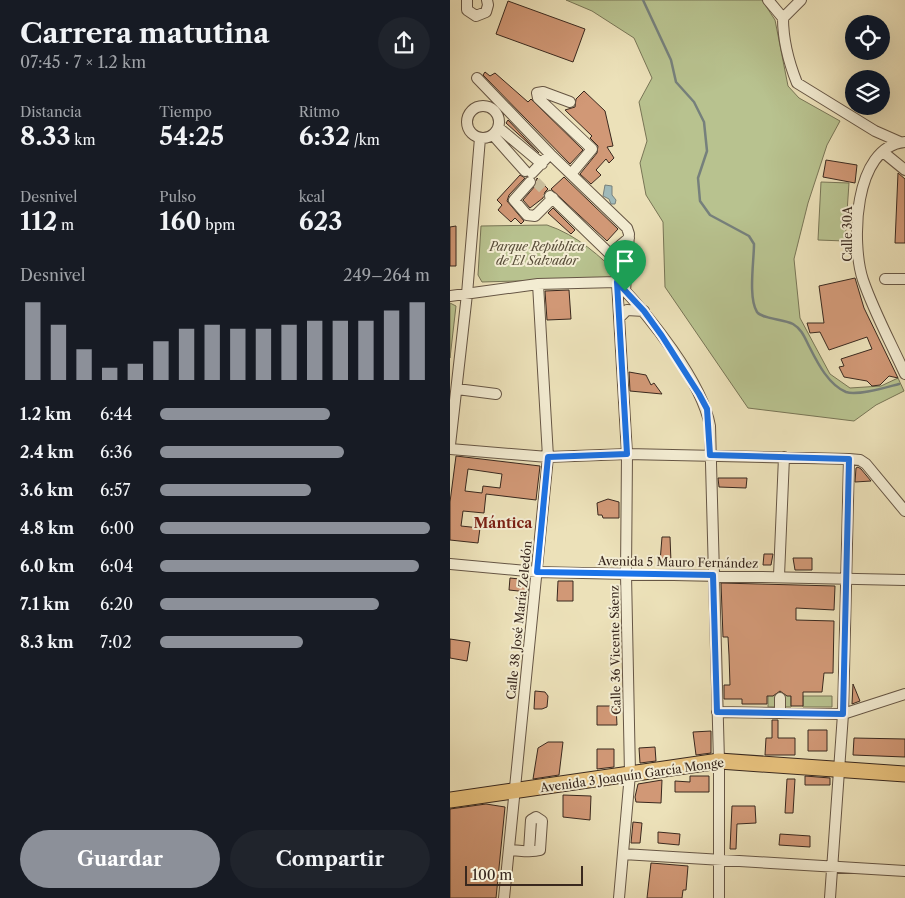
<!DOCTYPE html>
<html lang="es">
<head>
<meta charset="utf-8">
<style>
  body { margin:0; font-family:"Libre Caslon Text",serif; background:#20242c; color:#f1f3f6; height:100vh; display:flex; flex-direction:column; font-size:19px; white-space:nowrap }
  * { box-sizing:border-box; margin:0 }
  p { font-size:16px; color:#9ea1a6 }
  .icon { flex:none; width:28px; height:28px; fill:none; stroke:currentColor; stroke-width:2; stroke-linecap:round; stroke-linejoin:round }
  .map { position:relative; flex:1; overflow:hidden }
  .details { display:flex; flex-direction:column; background:#171b24; width:450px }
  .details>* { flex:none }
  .tools { position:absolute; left:395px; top:15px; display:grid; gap:10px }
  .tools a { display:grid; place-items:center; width:45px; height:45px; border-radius:50%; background:#171b24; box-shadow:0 5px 20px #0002; font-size:25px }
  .scale { position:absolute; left:15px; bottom:12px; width:118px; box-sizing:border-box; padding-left:5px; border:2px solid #39281e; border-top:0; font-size:14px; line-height:18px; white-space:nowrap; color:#39281e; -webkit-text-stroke:4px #f3ecd2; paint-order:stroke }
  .pin { position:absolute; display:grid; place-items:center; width:42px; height:42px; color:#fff; margin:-51px -21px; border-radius:50% 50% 50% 0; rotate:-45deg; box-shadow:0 0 5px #0007 }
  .pin .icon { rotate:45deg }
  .round { display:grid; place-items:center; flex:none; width:52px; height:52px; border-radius:26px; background:#20242c }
  .head { display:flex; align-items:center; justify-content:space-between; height:85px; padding:0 20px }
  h1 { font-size:28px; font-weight:700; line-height:38px }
  .metrics { display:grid; grid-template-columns:repeat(3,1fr); gap:8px; height:85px; padding:5px 20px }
  .metrics div { display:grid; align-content:center }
  .metrics b { font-size:25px; font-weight:700 }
  .metrics small { font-size:14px; font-weight:400 }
  .metrics p { font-size:14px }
  .chart { height:140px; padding:10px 20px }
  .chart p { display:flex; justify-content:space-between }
  .chart svg { width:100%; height:90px; margin-top:5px; stroke:#8c9099; stroke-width:6 }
  .primary-button { display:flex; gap:10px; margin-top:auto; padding:10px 20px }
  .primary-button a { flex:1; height:58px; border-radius:30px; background:#8c9099; color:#fff; font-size:20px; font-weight:700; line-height:58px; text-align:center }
  .primary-button a+a { background:#20242c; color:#f1f3f6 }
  ul { padding:0 20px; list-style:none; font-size:16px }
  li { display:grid; grid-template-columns:80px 60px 1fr; align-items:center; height:38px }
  li i { height:12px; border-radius:6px; background:#8c9099 }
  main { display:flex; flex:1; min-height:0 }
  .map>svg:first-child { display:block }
  .green { fill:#b8c28f; stroke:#787556 }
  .water { fill:#9fbabb; stroke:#76807c }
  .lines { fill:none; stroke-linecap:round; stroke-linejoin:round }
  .stream { stroke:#76807c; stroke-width:2.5 }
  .building { fill:#d19876; stroke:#39281e; fill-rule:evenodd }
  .minor-tunnel { stroke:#c8bc9a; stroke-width:10; stroke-dasharray:10 5; stroke-linecap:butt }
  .minor-casing { stroke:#665645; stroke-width:12 }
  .highway-casing { stroke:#39281e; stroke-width:17 }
  .minor { stroke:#f3ecd2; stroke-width:10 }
  .highway { stroke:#e6c07c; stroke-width:15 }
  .route-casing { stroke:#fff; stroke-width:10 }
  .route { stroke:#1a73e8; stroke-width:6 }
  .labels { text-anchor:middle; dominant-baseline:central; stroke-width:4; stroke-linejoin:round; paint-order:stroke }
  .street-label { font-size:12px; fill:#39281e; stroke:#f3ecd2 }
  .park-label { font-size:12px; font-style:italic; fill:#594e3a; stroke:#f3ecd2 }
  .neighbourhood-label { font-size:14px; font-weight:bold; fill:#7a1f14; stroke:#f3ecd2 }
</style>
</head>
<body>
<main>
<section class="details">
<div class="head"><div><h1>Carrera matutina</h1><p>07:45 · 7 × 1.2 km</p></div><a class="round"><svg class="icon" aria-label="share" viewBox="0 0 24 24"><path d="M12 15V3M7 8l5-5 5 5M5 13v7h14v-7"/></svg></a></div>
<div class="metrics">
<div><p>Distancia</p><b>8.33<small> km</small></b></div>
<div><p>Tiempo</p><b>54:25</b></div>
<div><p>Ritmo</p><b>6:32<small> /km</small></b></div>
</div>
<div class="metrics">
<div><p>Desnivel</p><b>112<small> m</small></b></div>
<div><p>Pulso</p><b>160<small> bpm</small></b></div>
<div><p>kcal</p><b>623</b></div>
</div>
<div class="chart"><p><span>Desnivel</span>249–264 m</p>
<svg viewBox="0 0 160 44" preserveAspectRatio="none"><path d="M5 44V6M15 44V17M25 44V29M35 44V38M45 44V36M55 44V25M65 44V19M75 44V17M85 44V19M95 44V19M105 44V17M115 44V15M125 44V15M135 44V15M145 44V10M155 44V6"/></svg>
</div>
<ul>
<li><b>1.2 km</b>6:44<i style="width:63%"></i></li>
<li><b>2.4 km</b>6:36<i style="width:68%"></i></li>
<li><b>3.6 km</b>6:57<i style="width:56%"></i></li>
<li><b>4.8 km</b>6:00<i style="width:100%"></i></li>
<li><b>6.0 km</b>6:04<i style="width:96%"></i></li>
<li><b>7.1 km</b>6:20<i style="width:81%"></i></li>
<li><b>8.3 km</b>7:02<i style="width:53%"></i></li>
</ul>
<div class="primary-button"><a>Guardar</a><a>Compartir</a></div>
</section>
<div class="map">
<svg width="455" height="898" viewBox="0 0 455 898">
  <rect width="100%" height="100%" fill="#ece1b9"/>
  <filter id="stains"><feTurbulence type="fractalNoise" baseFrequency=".004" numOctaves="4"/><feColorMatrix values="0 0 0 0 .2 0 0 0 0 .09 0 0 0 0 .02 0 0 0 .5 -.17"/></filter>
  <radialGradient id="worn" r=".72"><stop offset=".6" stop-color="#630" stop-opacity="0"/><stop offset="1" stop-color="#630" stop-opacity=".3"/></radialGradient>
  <path class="green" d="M116,0H312L325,20L338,86L349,98L390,121L377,145L358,203L344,259L350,318L380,374L400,388L431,386L448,378L454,391L426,405L404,421L298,408L215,287L213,222L196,195L190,163L197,141L189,102L202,78L184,38L142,11Z
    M371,182L399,183L395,241L368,240Z
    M97,225C127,235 150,256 172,278L32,282L28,275L31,226Z
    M0,303L6,306L0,358Z
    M318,691H325L326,696H334V691H341V707H318Z
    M353,696H382V707H353Z"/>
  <path class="water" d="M155,185L162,186V195L166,200L165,204H161L159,199L153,196Z"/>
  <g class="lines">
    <path class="stream" d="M193,0L221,60L226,82L244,102L254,122L257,151L248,178L250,201L260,215L299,236L304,244C304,261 298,298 307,312C312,319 334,319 343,324C353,330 355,339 360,348C368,364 379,385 396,392C408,396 437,387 449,384"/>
  </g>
  <path class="building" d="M58,1L135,29L123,62L46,34Z
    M35,72L40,76L45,73L78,102L81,99L133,150L120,164L33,75Z
    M134,91L155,111L163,146L157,147L164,158L159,163L156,159L146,170L151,175L141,184L130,174L147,153L148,146L140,138L142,136L115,110L125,107L126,99Z
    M58,120L89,153L56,123Z
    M376,160L407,165L405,183L373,177Z
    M448,173L455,179V243H445Z
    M70,175L75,178L59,195L57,201L74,221L71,224L65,218L61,222L48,210L52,205L47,200Z
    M114,177L168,229L157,241L101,189Z
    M87,178L98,189L95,192L93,198L80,208L73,200L85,186Z
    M103,208L125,230L121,234L98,213Z
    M6,226V266H0V227Z
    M405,278L414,308L448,378L439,376L430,385L422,386L417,381L394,377L389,367L394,366L391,359L422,349L417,337L379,350L370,332L360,333L357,323H374L369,286Z
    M119,290L121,319L97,320L95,291Z
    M179,372L196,375L201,385L204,383L212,394L180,391Z
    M6,456L90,466L86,500L36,494L34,513L13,511L11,526L30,528L28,543L0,540V502ZM18,469L52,474L50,488L33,486L32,493L15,491Z
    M408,467L411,469L421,481L405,482L406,468Z
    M268,478H297L296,488L269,487Z
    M158,499L169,502V518H153L152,515H148L147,503Z
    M212,537H220L221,562H210Z
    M314,554H323L321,565H313Z
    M343,558H362V570H345Z
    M60,578L79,580L78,592L59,590Z
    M108,581H123V601H107Z
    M271,583L385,586L384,610L346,608V620L384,621L383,673H374L372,692H353V706H341V696H337L330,691L323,696H317V704H292V699H274V685H280L279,655L278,637H273Z
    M0,639L20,642L17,661L0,658Z
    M403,684L410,701L402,704Z
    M85,691L95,692L98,696L97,707L92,709H84Z
    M147,706H166L167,725H147Z
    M322,720H328V738H345V755H315L316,738H322Z
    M358,730H377V751H358Z
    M261,731V753L246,755L243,732Z
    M404,738L455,739V757L403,755Z
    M98,742H113L109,775L83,779L88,748Z
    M205,747L206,761L190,763L189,748Z
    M147,749H164V767L147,769Z
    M240,776H259V792H225V781L240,782Z
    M355,776L380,778V785H355Z
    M337,779H345L343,813H335Z
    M212,780L211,803L186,802L185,797L188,784Z
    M113,795L141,796L140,820L113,817Z
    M36,804L55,807L46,898H0V809Z
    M282,806H305L306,823L287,824L286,849H280Z
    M183,822L192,823L190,843H181Z
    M208,832L230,834L229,845L208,843Z
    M330,834L360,836V847L329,845Z
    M201,863L238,866L236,890H233L232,898H197Z"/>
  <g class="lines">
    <path class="minor-tunnel" d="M75,171L100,196"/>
    <defs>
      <path id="minor" d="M17,0V10L26,16L36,12L38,5L37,0
        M318,0L333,18C333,40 339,63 347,83L425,131L450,142
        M333,18L351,0
        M27,78L100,154
        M120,102L93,92L87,93L88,98L142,149L121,174
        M17 122a16 16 0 1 1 32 0a16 16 0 1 1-32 0Z
        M49,128L92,164
        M43,135L75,171
        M455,142C403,146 401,244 413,280C424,312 441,343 455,374
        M433,152L455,170
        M82,173L100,154L177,228L179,234L175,291
        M80,182L64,200L77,215L85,216L103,198
        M100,196L160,254L179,238
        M435,279H455
        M167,282C199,316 252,381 260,426L269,761V898
        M167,282L177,454L176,574L180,774L169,898
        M0,296L88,284L167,282
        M169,318L177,310L194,311
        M7,389L46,394
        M0,445L17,294L30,138
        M0,449L98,457L177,454L399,459L410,460L416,464L455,511
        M0,564L87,572L455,580
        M329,576L334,457
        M267,712L393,714L455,694
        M330,713V698
        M59,850C69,850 80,853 90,850L92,821L86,817L81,820L79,851
        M173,854L455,871
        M54,898L98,457L88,284
        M380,898L393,714L399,459"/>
      <path id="highway" d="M0,800L269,761L455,774"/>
    </defs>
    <use href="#minor" class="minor-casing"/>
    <use href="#highway" class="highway-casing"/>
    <use href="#minor" class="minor"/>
    <use href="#highway" class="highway"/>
  </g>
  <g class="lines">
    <defs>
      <path id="route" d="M167,282L194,311L212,336L249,394L257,409L260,455L399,459L393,714L267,712L263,575L87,572L98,457L177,454Z"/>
    </defs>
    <use href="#route" class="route-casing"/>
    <use href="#route" class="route"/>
  </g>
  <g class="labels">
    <g class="street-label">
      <text transform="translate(397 234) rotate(-90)">Calle 30A</text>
      <text transform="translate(228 562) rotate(1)">Avenida 5 Mauro Fernández</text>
      <text transform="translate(69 620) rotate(-84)">Calle 38 José María Zeledón</text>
      <text transform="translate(165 650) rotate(-91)">Calle 36 Vicente Sáenz</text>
      <text transform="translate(182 775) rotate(-8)">Avenida 3 Joaquín García Monge</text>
    </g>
    <g class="park-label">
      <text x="87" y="246">Parque República<tspan x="87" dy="14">de El Salvador</tspan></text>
    </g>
    <g class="neighbourhood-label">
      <text x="53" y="523">Mántica</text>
    </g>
  </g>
  <rect width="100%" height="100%" filter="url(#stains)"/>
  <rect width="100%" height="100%" fill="url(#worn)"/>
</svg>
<div class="tools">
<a><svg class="icon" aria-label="locate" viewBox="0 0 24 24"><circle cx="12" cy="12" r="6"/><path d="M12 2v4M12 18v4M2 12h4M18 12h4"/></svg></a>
<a><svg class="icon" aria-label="layers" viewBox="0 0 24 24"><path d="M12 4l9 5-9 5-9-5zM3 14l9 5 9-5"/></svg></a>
</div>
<div class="scale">100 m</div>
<div class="pin" style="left:175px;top:291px;background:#1e9e55"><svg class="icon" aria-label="arrive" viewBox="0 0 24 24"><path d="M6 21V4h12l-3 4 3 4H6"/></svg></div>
</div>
</main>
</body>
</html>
